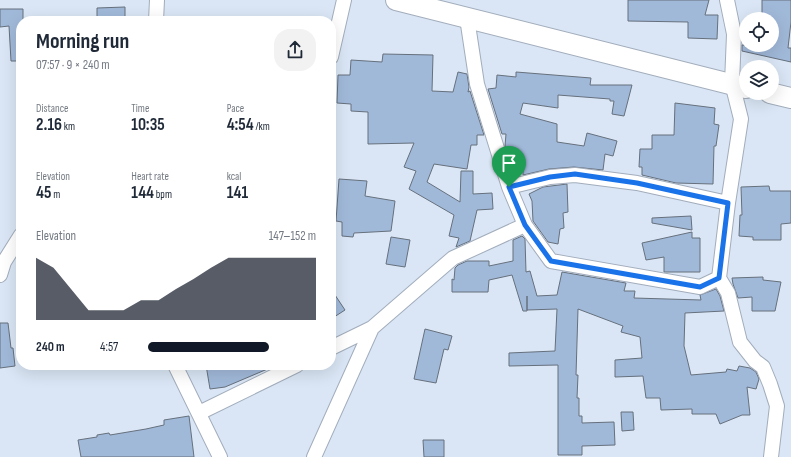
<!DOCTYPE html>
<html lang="en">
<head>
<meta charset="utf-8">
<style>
  body { margin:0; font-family:"Sofia Sans Condensed",sans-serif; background:#f2f2f3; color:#1f2937; height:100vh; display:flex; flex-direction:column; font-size:15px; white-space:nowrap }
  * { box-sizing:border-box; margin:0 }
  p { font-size:13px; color:#747a83 }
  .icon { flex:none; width:22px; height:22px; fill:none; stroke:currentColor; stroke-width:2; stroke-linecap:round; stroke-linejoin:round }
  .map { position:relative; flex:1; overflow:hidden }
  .panel { position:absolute; left:16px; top:16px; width:320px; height:354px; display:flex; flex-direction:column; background:#fff; border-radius:16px; box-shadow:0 4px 16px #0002 }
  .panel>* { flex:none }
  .controls { position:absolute; left:739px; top:12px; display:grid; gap:8px }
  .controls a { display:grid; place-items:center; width:40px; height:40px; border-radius:50%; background:#fff; box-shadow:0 4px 16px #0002; font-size:20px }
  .pin { position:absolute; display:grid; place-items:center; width:34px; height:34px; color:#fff; margin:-41px -17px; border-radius:50% 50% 50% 0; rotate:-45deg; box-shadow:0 0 4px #0007 }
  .pin .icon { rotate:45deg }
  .round { display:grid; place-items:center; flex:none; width:42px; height:42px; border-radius:16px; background:#f2f2f3 }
  .overview { display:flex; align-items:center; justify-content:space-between; height:68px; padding:0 20px }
  h1 { font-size:22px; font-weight:700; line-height:30px }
  .figures { display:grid; grid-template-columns:repeat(3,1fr); gap:6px; height:68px; padding:4px 20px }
  .figures div { display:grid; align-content:center }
  .figures b { font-size:17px; font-weight:700 }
  .figures small { font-size:11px; font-weight:400 }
  .figures p { font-size:11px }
  .chart { height:112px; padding:8px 20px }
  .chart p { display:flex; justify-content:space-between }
  .chart svg { width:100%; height:72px; margin-top:4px; fill:#111827; opacity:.7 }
  ul { padding:0 20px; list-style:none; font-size:13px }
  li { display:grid; grid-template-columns:64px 48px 1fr; align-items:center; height:30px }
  li i { height:10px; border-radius:5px; background:#111827 }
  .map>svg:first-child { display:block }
  .building { fill:#a1b9d9; stroke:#66707d }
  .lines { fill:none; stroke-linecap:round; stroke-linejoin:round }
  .minor-casing { stroke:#a2adbc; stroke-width:16 }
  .secondary-casing { stroke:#a2adbc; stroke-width:22 }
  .minor { stroke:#fff; stroke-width:14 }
  .secondary { stroke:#fff; stroke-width:20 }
  .route-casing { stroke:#fff; stroke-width:8 }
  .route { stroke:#1a73e8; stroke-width:5 }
</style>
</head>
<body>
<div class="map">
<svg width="791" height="457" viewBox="0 0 791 457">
  <rect width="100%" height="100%" fill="#dae6f5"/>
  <path class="building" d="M628,0H709L705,15H718L717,39L688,38V22L628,21Z
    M762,0H791V22L788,48H791V62L742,51V45H772V19H762Z
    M125,7V21H97V8Z
    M0,9H23V21H21V61H11L9,26L0,27Z
    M383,54L433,55L432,91L453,92L458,72L467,74L469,87L468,92L470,91L484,135H477V145H471L467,169L434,164L427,182L460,202L461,171H473V194L492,193L493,209L477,210L470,241L456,247L459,238L449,236L454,215L409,189L416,171L404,167L414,143L368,144V112L351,111V104L337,103L338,75H350L351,60L382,62Z
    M516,72L591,78L590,85H632L624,116L612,114L614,101H610V99L558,95V108L523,103L520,114L557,124V142L584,146L587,133L617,141L613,156L605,154L603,170L574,167L549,169L523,175V167L512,166L505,146L506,134H502L488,89L496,88L497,75L516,77Z
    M675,103L715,108L714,124L719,125L716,146H714L713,184L676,183L642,175V167H639L640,149H652V135H674Z
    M339,179L367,181L365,196L395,201L391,231L354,233L353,237L342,236V222L336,221Z
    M567,184L568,212L563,213L564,228L560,229L558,244L548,242L533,221L532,201L529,194L543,187Z
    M769,186L770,191H791V223L781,224V240H753V237L739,236L740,215H742L741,187Z
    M691,216L692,230L652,223V218Z
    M692,232V238H700V272H664V257L646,260L642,243Z
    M522,236L525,239L526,272L530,271L537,296L557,295L562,272L626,283L624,291H635L634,298L701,300L700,295L716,289L720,296L724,311L685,313L684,346L691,375L726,372L727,369L737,371L739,366L750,368L756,372L759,379L756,389L747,387L750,415H742L720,424L716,414H692V409L661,410L660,398H646L643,376L615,377V360L642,358L640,337L621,332L623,326L578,309L576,375H578L577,398H579V416H582V423L614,422L615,445L582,446V455H558V365L509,366V353L555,351L557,309L527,310V296V311H523L512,275L489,280L488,292H452V279L454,280L455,268L458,265L467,261H489V266L513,261V240Z
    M391,237L410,240L405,267L386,264Z
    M763,277V280L781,282L775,311H752V297L738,298L733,284L732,278Z
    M331,289L345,310L331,319Z
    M0,323H8L11,348H13L15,366L0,368Z
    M425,329L452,336L448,350L444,349L436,383L414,379Z
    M206,365H277L225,387L210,389Z
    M621,412H633L634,430L622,431Z
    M189,416L194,457H81L78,440L97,437V435L109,433L110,435L146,429L164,425V420Z
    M423,440H444V457H424Z"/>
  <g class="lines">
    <defs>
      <path id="minor" d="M727,0L734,34L732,83L741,119L728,203L719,278L728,293L740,342L755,361L763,367L770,384L777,406L771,457
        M467,18L477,84L509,187L525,225L551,261L700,287L719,278
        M156,21L157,0
        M331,57L344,0
        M509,187L550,177L575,175L637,183L728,203
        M0,275L4,262L21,235
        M331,348L372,328
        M175,365L220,457
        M199,413L297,365
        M314,457L372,328L453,258L525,225"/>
      <path id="secondary" d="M396,0L746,88
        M770,93L791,98"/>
    </defs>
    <use href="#minor" class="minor-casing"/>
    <use href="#secondary" class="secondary-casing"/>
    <use href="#minor" class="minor"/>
    <use href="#secondary" class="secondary"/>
  </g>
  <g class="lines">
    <defs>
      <path id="route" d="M575,174L637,183L728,203L719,278L700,287L551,261L525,225L509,187L550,177Z"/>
    </defs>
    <use href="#route" class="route-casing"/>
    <use href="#route" class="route"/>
  </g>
</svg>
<div class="controls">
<a><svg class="icon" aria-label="locate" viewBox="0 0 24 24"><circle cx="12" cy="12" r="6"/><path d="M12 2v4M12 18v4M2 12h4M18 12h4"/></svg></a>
<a><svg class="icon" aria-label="layers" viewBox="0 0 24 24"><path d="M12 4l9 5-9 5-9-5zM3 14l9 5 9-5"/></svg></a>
</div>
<div class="pin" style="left:509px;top:187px;background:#1e9e55"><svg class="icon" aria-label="arrive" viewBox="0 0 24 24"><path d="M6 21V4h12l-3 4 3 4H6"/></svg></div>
<section class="panel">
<div class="overview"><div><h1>Morning run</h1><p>07:57 · 9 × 240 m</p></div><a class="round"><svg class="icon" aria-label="share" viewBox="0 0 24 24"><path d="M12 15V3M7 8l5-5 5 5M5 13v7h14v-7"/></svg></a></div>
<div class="figures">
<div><p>Distance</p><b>2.16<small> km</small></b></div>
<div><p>Time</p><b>10:35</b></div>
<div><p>Pace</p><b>4:54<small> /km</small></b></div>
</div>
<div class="figures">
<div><p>Elevation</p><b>45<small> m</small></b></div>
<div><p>Heart rate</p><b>144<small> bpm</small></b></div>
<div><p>kcal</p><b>141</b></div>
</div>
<div class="chart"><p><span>Elevation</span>147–152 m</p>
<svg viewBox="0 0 160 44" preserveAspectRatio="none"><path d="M0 44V6L10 12L20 25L30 38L40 38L50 38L60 32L70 32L80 25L90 19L100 12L110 6L120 6L130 6L140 6L150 6L160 6V44z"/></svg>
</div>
<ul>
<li><b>240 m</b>4:57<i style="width:72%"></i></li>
</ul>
</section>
</div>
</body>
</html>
